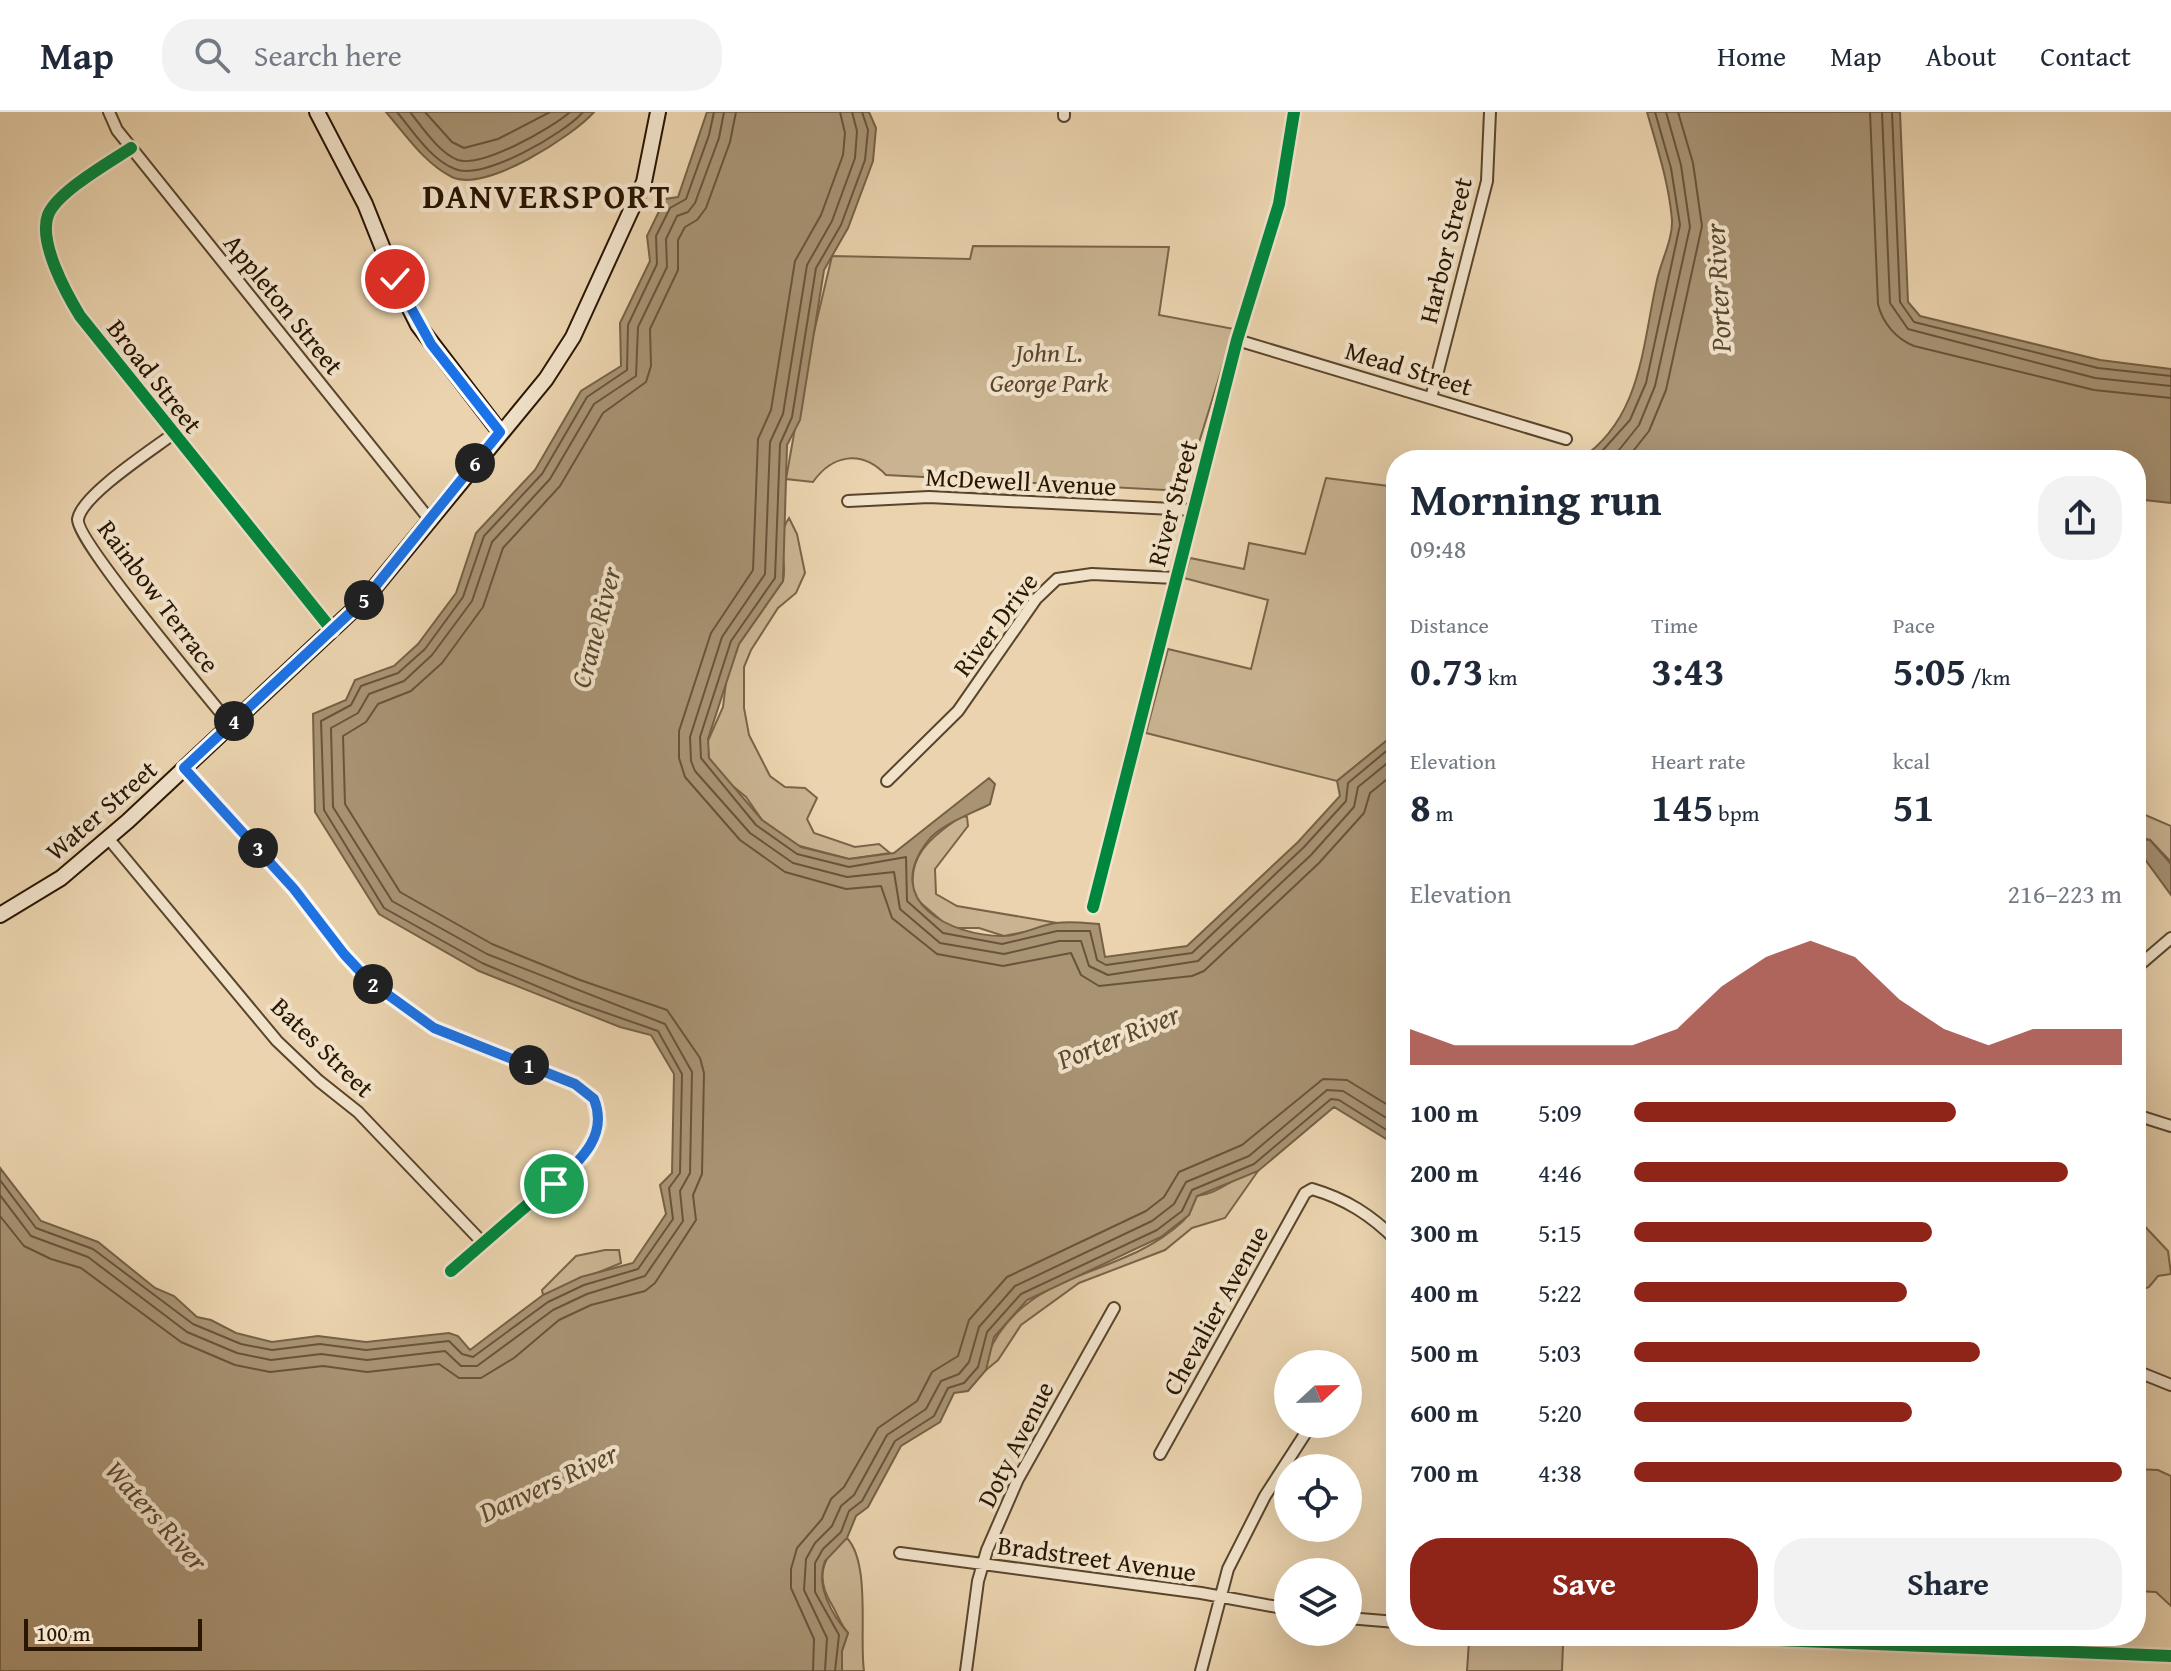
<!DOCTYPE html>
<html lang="en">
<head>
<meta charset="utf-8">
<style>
  body { margin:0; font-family:"Gentium Book Plus",serif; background:#f2f2f3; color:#1f2937; height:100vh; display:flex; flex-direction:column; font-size:30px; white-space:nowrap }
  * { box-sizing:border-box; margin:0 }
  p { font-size:26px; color:#747a83 }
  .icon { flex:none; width:44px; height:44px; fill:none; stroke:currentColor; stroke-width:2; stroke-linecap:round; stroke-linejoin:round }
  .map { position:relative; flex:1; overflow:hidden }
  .panel { position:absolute; left:1386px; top:338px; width:760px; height:1196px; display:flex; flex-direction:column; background:#fff; border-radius:32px; box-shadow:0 8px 32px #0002 }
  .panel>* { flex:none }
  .needle { width:52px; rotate:68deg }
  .controls { position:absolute; left:1274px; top:1238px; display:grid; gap:16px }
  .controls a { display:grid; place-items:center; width:88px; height:88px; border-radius:50%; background:#fff; box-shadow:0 8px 32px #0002; font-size:40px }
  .scale { position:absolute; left:24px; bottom:20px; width:178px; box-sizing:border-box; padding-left:8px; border:4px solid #291600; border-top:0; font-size:22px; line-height:28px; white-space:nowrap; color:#291600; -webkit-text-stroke:6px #f1e2ca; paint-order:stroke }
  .pin { position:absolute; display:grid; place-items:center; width:68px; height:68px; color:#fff; margin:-34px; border:4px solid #fff; border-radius:50%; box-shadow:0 2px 8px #0007 }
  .km { position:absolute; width:40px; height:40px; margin:-20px; border-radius:50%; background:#222; color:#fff; font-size:22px; line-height:40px; text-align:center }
  .round { display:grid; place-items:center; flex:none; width:84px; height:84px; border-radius:32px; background:#f2f2f3 }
  .head { display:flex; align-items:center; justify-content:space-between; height:136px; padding:0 24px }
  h1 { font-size:44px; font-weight:700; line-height:60px }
  .figures { display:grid; grid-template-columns:repeat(3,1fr); gap:12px; height:136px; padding:8px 24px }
  .figures div { display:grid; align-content:center }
  .figures b { font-size:40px; font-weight:700 }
  .figures small { font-size:22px; font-weight:400 }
  .figures p { font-size:22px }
  .chart { height:224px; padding:16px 24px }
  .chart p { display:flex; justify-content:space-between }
  .chart svg { width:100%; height:144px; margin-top:8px; fill:#8f2418; opacity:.7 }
  .primary-button { display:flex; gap:16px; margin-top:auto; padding:16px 24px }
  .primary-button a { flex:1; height:92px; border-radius:32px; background:#8f2418; color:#fff; font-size:32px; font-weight:700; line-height:92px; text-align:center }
  .primary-button a+a { background:#f2f2f3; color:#1f2937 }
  ul { padding:0 24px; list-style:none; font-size:26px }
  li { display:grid; grid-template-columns:128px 96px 1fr; align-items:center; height:60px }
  li i { height:20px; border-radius:10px; background:#8f2418 }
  header { display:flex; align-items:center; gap:48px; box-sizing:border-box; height:112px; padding:0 40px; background:#fff; border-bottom:2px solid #e0e1e3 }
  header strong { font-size:38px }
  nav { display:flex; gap:44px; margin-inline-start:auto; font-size:28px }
  .search { width:560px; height:72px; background:#f2f2f3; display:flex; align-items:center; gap:20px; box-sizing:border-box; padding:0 28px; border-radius:32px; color:#747a83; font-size:30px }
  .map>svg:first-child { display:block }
  .green { fill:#c9b390; stroke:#796448; stroke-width:2 }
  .water { fill:#a89373; stroke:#756145; stroke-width:2 }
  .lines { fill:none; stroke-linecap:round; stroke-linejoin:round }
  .shore { stroke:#68543a; stroke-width:2 }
  .street-casing { stroke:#59452c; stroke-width:14 }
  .secondary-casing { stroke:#291600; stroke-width:18 }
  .street { stroke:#f1e2ca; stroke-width:10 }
  .secondary { stroke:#f1e2ca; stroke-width:14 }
  .cycleway-casing { stroke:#f1e2ca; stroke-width:17 }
  .cycleway { stroke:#00873e; stroke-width:12 }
  .route-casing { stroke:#fff; stroke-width:16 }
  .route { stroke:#1a73e8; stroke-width:10 }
  .labels { text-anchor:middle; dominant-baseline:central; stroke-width:8; stroke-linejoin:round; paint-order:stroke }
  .street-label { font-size:26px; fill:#291600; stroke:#f1e2ca }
  .park-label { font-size:26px; font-style:italic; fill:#59452b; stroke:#f1e2ca }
  .water-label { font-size:28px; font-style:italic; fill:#5c482e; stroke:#f1e2ca }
  .district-label { font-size:34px; font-weight:bold; letter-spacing:2px; fill:#291600; stroke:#f1e2ca }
</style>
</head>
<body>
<header>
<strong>Map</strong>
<div class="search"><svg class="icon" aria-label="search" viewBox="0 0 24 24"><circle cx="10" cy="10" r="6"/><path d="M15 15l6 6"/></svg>Search here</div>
<nav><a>Home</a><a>Map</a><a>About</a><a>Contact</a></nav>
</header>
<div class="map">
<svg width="2171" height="1559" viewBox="0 0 2171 1559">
  <rect width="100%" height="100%" fill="#ead3ae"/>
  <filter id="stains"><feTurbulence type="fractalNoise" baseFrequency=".0025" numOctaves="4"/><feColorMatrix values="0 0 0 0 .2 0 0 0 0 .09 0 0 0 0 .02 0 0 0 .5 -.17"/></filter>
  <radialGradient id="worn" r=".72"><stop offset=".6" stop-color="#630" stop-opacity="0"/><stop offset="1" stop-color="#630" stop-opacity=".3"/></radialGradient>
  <path class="green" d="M973,134L1169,135L1159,203L1234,217L1184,379L886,363C861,337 832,343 813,370L786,367L806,254L832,144L970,147Z
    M1326,366L1396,375V621L1337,669L1146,621L1168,537L1251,557L1268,488L1184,466L1190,446L1244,457L1249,431L1305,442Z
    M789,406L797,422L805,461L796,481L778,496L751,538L744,555V596L749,623L770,664L785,675L805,676L817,686L807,707L814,721L855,735L879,732L890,741L849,747L796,733L762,708L746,685L717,661L709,646L707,631L723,595L727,562L739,532L783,469C788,447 774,428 789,406Z
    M2143,702L2171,714V750L2150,728L2136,724V705Z
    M962,704L967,705L968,714L935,757L936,782L957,794L1057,811C1037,819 1023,820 1004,824L979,816H950L915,786C904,745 931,725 962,704Z
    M1258,1059L1225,1106L1192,1116L1165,1138L1079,1171L1021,1213L998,1248L986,1258L984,1251C1020,1154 1117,1170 1182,1110C1191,1102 1190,1093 1197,1084C1220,1082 1236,1062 1258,1059Z
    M2136,1105L2168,1139L2171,1162L2158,1164L2149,1175L2136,1180Z
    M605,1138H619L621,1151L543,1183L542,1178L576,1144Z
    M2136,1357L2158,1358L2171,1364V1494L2156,1480L2136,1479Z
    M847,1426C871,1452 859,1525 864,1559H842V1539L848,1521C840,1512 838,1503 832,1493C815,1466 821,1444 847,1426Z
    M1469,1529L1563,1532L1562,1559H1467Z"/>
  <path class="water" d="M386,0H594C573,24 485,81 452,65C425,52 405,22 386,0Z
    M707,0H869L876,16L873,49L848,116L824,158L800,308L787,333L783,469L739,532L708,627L709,646L762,708L801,735L849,747L894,741L989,666L995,672L990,692C971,702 939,713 927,730C882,789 950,824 1003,824C1021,824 1039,813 1056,811C1070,809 1086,811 1099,812L1105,845L1187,834L1298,730L1340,684L1337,669L1396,621V1033L1334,995L1258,1059L1197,1084L1189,1103L1161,1125L1027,1188L994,1225L986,1258L968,1279L954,1281L940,1310L901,1334L868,1395L856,1404L847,1426L825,1449C815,1473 832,1503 848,1521L842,1539V1559H0V1056L41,1109L98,1130L155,1176L174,1184L197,1205L211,1208L236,1221L272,1230L318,1224L366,1230L449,1221L458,1224L470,1238L543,1183L581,1165L633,1151L666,1102L660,1073L672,1061L674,962L651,923L620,915L479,859L379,802L315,700L313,602L346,588L355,568L394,554L418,532L456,481L476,421L535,358L581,279L621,254L620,211L650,149L647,124L665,87L678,85Z
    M1647,0H1900L1908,190L1920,204L2100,248L2171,257V391L2136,387V348H1579C1642,307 1642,234 1657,168C1661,149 1673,127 1672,108C1669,71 1657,35 1647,0Z
    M2136,727L2150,728L2171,752V783L2141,742H2136Z"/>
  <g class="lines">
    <path class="shore" d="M397,0C413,19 431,48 455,57C483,69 565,21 583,0
      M410,0C422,15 439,41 458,48C482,56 552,16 570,0
      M425,0L452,30L464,36L498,27L550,0
      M840,0L845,21L843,43L821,103L795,149L771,298L758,327L753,458L711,521L679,619V646L685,665L740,728L785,760L846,777L881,774L892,806L937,842L1003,854L1071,841L1081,863L1099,874L1192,864L1204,859L1319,751L1364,701L1370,681L1396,660
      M852,0L857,19L855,46L832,109L807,153L783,302L770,330L765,462L722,525L690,625L691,649L695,659L750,721L793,751L847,765L894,760L900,797L940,831L1004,842L1059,829H1081L1089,854L1108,863L1198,849L1311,743L1354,695L1358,675L1396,644
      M862,0L868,18L865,48L841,113L816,156L792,305L780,332L775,466L731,529L700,625L701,646L756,713L797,742L849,755L906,745L907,789L943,821L1002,832L1057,819H1090L1097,848L1106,853L1192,841L1304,735L1346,689L1348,671L1396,631
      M1870,0L1878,192C1882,210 1896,227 1914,234L2094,278L2171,286
      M1882,0L1890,191L1908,217L2095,266L2171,274
      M1892,0L1900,190L1914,210L2098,256L2171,264
      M1594,348L1630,308L1646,271L1680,113L1671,56L1655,0
      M1611,348L1639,313L1655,274L1690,115L1681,53L1666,0
      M1626,348L1649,319L1666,278L1702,114L1693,51L1678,0
      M0,1068L36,1116L93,1137L193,1212L241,1232L272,1238L320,1232L366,1238L449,1229L462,1242L473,1245L548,1190L584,1173L638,1157L673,1107L669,1076L680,1061L682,962L658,919L572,889L482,851L384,796L324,698L321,609L351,593L361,574L398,561L425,537L463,485L484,424L542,362L587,285L627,258L628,213L657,152L656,124L670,96L686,87L709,23L714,0
      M0,1083L31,1124L88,1145L187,1220L237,1241L271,1248L321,1242L367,1248L445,1239L461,1254H477L553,1198L587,1182L645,1164L683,1109L680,1079L690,1061L692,960L665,912L487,842L392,789L333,695L331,616L358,601L369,582L404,569L432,543L472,489L492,430L550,367L594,292L636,264L638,215L667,155L666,127L677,104L688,100L695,91L719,26L724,0
      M0,1104L24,1134L51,1147L81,1156L181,1230L235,1253L270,1260L323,1254L367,1260L439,1252L459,1266H481L514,1246L559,1208L591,1193L645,1179L655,1171L696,1108L693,1083L702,1062L704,961L700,946L667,898L580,868L492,832L400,780L345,692L343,624L366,610L378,592L411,579L442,551L483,495L503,436L560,374L603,301L646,270L651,254L650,217L678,158V128L685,115L697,108L706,96L730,30L736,0
      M813,1559L814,1527L791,1476V1457L797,1436L822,1407L831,1387L844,1375L878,1316L917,1289L932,1260L958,1244L969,1208L1007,1165L1146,1099L1164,1085L1179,1060L1242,1033L1323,967L1347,968L1396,998
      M825,1559L827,1526L804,1478L806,1447L815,1431L832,1414L841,1394L854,1383L887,1323L926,1297L941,1269L959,1262L969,1250L979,1215L1015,1174L1152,1109L1174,1092L1186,1070L1249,1044L1327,978L1343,979L1396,1012
      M835,1559L839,1523L815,1480V1451L823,1437L841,1420L849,1399L862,1389L895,1329L934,1304L948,1276L964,1271L978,1255L987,1220L1021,1182L1157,1118L1182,1099L1192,1078L1254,1052L1331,987L1339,988L1396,1024"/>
    <defs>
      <path id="street" d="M109,0L117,18L430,408
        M1064,4V0
        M131,36C110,50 57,80 48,103C38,130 66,181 80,204L332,518
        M1237,228L1566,327
        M1431,286L1487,69L1490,0
        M173,322C152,338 82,383 78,407C75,427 209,586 230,612
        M848,389L929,385L1193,398
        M184,656L294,777L344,842L369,869L434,916L575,972L594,987L599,1012L585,1043L451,1159
        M887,669L958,599L1036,487L1057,467L1092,462L1175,466
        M108,726L277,929L319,969L358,1000L483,1131
        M1093,795L1237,228L1279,92L1294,0
        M2136,856L2171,826
        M2136,1003L2171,1014
        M2136,1259L2171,1273
        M1160,1342L1305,1081L1312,1077C1346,1087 1371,1103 1396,1128
        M900,1441L1201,1481L1288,1497
        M1348,1506L1396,1510
        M1679,1524L2171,1544
        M966,1559L978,1469L987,1438L1018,1367L1114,1196
        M1201,1559L1228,1457L1265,1384L1305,1322"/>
      <path id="secondary" d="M317,0L365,92L395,167L418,213L500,320
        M0,803L61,766L128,709L366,486L546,267L573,225L644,70L658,0"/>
    </defs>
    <use href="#street" class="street-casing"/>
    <use href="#secondary" class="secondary-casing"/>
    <use href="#street" class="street"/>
    <use href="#secondary" class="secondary"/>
    <defs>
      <path id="cycleway" d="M131,36C110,50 57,80 48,103C38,130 66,181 80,204L332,518
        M184,656L294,777L344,842L369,869L434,916L575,972L594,987L599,1012L585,1043L451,1159
        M1093,795L1237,228L1279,92L1294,0
        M1679,1524L2171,1544"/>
    </defs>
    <use href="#cycleway" class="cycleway-casing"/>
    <use href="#cycleway" class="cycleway"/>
  </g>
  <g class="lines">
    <defs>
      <path id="route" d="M395,167L431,232L500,320L366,486L184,656L294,777L344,842L369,869L434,916L575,972L594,987C609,1025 579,1049 554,1072"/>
    </defs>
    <use href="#route" class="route-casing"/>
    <use href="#route" class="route"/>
  </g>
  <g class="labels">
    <g class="street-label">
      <text transform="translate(1445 138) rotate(-76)">Harbor Street</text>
      <text transform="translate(284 192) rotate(51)">Appleton Street</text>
      <text transform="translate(1409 256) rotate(17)">Mead Street</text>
      <text transform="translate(155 264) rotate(52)">Broad Street</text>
      <text transform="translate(1021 369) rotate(3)">McDewell Avenue</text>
      <text transform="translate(1172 391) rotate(-75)">River Street</text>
      <text transform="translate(159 484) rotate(53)">Rainbow Terrace</text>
      <text transform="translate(995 512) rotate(-53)">River Drive</text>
      <text transform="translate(101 698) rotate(-41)">Water Street</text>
      <text transform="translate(323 935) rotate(44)">Bates Street</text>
      <text transform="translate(1215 1198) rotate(-61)">Chevalier Avenue</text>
      <text transform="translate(1015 1332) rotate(-63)">Doty Avenue</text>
      <text transform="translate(1097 1446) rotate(8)">Bradstreet Avenue</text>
    </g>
    <g class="park-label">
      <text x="1049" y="240">John L.<tspan x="1049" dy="30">George Park</tspan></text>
    </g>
    <g class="water-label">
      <text transform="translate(1717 176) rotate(-93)">Porter River</text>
      <text transform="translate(595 515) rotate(-75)">Crane River</text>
      <text transform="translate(1118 924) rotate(-22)">Porter River</text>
      <text transform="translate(548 1370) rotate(-25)">Danvers River</text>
      <text transform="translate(157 1403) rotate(48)">Waters River</text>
    </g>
    <g class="district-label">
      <text x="547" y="83">DANVERSPORT</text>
    </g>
  </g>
  <rect width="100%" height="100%" filter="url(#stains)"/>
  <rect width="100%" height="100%" fill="url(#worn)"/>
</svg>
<div class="controls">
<a><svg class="needle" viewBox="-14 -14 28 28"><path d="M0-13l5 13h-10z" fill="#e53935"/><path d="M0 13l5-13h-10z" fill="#747a83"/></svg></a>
<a><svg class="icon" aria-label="locate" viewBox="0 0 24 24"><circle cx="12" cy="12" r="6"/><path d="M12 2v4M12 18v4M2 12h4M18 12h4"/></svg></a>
<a><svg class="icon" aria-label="layers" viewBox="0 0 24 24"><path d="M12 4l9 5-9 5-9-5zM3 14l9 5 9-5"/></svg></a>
</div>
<div class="scale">100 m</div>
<div class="pin" style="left:554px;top:1072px;background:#1e9e55"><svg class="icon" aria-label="arrive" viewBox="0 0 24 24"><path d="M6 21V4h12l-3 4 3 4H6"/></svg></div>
<div class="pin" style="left:395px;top:167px;background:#d93025"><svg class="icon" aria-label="check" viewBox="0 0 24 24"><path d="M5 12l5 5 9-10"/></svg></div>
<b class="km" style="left:529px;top:953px">1</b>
<b class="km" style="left:373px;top:872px">2</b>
<b class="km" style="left:258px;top:736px">3</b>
<b class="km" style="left:234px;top:609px">4</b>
<b class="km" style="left:364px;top:488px">5</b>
<b class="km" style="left:475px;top:351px">6</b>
<section class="panel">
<div class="head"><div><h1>Morning run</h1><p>09:48</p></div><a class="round"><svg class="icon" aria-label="share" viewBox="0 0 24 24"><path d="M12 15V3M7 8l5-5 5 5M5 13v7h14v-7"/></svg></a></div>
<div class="figures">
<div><p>Distance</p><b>0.73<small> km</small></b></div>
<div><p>Time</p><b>3:43</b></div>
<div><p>Pace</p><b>5:05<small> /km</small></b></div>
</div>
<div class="figures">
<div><p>Elevation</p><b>8<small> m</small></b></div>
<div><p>Heart rate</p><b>145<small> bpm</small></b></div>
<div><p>kcal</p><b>51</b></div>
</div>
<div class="chart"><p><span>Elevation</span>216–223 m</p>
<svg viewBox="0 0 160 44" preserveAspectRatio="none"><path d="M0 44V33L10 38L20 38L30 38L40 38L50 38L60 33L70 20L80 11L90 6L100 11L110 24L120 33L130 38L140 33L150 33L160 33V44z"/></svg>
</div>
<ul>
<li><b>100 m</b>5:09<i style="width:66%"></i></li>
<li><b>200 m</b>4:46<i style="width:89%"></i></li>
<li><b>300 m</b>5:15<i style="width:61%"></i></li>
<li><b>400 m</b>5:22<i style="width:56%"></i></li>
<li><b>500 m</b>5:03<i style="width:71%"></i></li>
<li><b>600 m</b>5:20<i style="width:57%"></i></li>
<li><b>700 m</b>4:38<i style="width:100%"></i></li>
</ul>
<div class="primary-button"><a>Save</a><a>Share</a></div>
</section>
</div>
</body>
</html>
